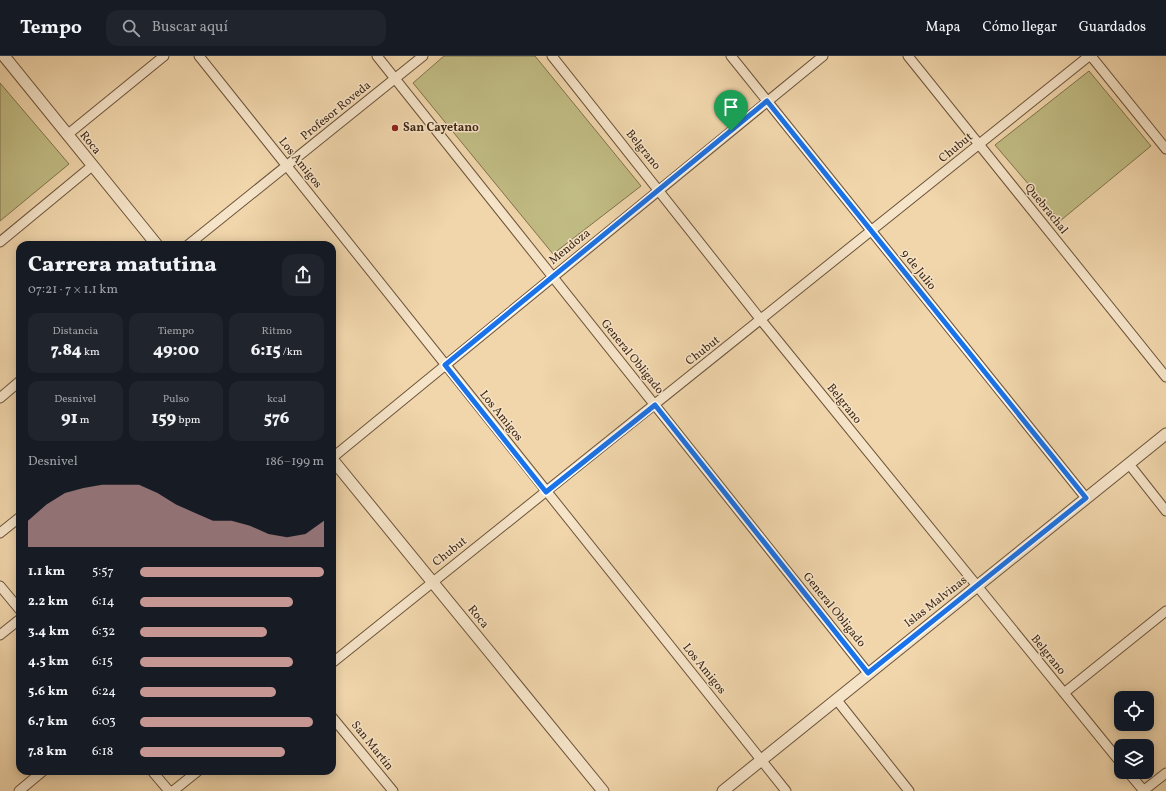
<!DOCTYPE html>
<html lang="es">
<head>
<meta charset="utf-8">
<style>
  body { margin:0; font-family:Vollkorn,serif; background:#20242c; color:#f1f3f6; height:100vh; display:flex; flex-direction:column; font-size:15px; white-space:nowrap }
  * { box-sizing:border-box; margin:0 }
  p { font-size:13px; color:#9ea1a6 }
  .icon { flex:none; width:22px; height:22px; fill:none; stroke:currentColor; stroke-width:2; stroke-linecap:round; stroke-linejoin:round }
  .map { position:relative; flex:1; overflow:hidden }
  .side { position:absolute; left:16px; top:185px; width:320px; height:534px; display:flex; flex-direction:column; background:#171b24; border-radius:12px; box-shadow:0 2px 10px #0003 }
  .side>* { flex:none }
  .fabs { position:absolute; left:1114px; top:635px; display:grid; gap:8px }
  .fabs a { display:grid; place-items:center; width:40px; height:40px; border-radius:8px; background:#171b24; box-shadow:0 2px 10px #0003; font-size:20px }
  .pin { position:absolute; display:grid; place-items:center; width:34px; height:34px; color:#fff; margin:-41px -17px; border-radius:50% 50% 50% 0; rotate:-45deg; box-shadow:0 0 4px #0007 }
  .pin .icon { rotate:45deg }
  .round { display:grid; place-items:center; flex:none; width:42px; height:42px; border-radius:12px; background:#20242c }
  .head { display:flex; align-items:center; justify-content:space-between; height:68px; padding:0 12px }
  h1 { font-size:22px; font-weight:800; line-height:30px }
  .figures { display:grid; grid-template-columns:repeat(3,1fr); gap:6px; height:68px; padding:4px 12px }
  .figures div { display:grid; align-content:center; border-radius:10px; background:#20242c; text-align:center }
  .figures b { font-size:17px; font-weight:800 }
  .figures small { font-size:11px; font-weight:400 }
  .figures p { font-size:11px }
  .chart { height:112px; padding:8px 12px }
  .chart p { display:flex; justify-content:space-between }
  .chart svg { width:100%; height:72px; margin-top:4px; fill:#c59692; opacity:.7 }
  ul { padding:0 12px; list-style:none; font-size:13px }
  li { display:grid; grid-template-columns:64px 48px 1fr; align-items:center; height:30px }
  li i { height:10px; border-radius:5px; background:#c59692 }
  header { display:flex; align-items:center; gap:24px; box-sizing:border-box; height:56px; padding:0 20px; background:#171b24; border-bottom:1px solid #363941 }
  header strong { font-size:19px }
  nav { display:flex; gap:22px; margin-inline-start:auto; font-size:14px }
  .search { width:280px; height:36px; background:#20242c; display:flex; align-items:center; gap:10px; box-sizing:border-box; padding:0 14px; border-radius:12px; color:#9ea1a6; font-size:15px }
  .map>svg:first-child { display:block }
  .green { fill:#c1bc84; stroke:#80724c }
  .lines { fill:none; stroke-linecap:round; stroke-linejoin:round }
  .minor-casing { stroke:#6c543a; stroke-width:11 }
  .tertiary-casing { stroke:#6c543a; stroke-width:13 }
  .minor { stroke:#f6e4c9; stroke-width:9 }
  .tertiary { stroke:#f6e4c9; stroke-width:11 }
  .route-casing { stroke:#fff; stroke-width:8 }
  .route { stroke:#1a73e8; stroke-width:5 }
  .poi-dot { fill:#8f2418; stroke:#f6e4c9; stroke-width:1.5 }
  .labels { text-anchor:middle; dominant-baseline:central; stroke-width:3; stroke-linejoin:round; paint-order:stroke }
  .street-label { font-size:12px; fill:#402814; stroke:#f6e4c9 }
  .poi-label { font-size:12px; font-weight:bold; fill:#402814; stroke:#f6e4c9; text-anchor:start }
</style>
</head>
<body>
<header>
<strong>Tempo</strong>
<div class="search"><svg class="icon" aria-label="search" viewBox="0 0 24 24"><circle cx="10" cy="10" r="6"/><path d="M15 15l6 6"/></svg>Buscar aquí</div>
<nav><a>Mapa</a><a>Cómo llegar</a><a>Guardados</a></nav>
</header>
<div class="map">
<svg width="1166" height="735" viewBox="0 0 1166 735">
  <rect width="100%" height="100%" fill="#f1d6ac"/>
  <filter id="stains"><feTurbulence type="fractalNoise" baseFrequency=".005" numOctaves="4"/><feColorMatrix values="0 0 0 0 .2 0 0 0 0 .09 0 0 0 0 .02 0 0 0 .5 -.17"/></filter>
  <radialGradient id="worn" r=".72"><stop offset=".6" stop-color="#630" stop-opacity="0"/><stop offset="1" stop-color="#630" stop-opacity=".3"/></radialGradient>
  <path class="green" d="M444,0H535L641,130L553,198L413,27Z
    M1089,15L1151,90L1060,165L995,89Z
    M0,27L69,108L0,165Z"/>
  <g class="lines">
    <defs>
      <path id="minor" d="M199,0L786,735
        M377,0L868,617
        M552,0L761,264L1121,707
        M731,0L1086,442
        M908,0L1166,321
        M1091,0L1166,93
        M67,79L164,0
        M0,186L92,110
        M188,189L423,0
        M0,342L20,325
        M332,402L823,0
        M1129,408L1166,455
        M0,477L20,461
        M0,530L20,554
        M0,579L20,563
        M332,607L1089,0
        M1064,637L1166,555
        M836,643L909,735
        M332,661L393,735
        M152,715L169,735
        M1128,716L1144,735
        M19,735L43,715
        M173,735L198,715
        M1143,735L1166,717"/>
      <path id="tertiary" d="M4,0L157,189
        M332,403L603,735
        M723,735L1166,378"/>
    </defs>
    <use href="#minor" class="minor-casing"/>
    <use href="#tertiary" class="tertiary-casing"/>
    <use href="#minor" class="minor"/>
    <use href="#tertiary" class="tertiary"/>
  </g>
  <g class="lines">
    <defs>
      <path id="route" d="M767,45L1086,442L868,617L655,349L546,436L445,309Z"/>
    </defs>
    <use href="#route" class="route-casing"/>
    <use href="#route" class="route"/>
  </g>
  <circle class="poi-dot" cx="395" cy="72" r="4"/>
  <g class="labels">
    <g class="street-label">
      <text transform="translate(336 55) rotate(-39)">Profesor Roveda</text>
      <text transform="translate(90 87) rotate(51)">Roca</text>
      <text transform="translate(956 92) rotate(-39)">Chubut</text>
      <text transform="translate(643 94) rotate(51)">Belgrano</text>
      <text transform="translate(300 107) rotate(51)">Los Amigos</text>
      <text transform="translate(1046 153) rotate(51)">Quebrachal</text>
      <text transform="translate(570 191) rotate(-39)">Mendoza</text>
      <text transform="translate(918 214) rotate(51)">9 de Julio</text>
      <text transform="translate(703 295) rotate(-38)">Chubut</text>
      <text transform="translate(632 301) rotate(51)">General Obligado</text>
      <text transform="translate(844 348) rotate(51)">Belgrano</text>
      <text transform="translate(501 360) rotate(51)">Los Amigos</text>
      <text transform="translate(450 496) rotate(-38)">Chubut</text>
      <text transform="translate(936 546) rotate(-38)">Islas Malvinas</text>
      <text transform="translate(834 554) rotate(51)">General Obligado</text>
      <text transform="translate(478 561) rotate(51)">Roca</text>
      <text transform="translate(1048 599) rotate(51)">Belgrano</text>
      <text transform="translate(704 613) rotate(51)">Los Amigos</text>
      <text transform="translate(372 690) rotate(51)">San Martín</text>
    </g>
    <g class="poi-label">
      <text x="403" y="72">San Cayetano</text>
    </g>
  </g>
  <rect width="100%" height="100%" filter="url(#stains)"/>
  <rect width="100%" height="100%" fill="url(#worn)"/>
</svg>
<div class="fabs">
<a><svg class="icon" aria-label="locate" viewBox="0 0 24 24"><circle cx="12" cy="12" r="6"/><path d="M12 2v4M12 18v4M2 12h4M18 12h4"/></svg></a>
<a><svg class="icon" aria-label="layers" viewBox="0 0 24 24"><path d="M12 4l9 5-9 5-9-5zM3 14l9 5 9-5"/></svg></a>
</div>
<div class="pin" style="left:731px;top:75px;background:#1e9e55"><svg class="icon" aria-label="arrive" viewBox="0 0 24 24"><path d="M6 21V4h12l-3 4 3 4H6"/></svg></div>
<section class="side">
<div class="head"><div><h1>Carrera matutina</h1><p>07:21 · 7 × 1.1 km</p></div><a class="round"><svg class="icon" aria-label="share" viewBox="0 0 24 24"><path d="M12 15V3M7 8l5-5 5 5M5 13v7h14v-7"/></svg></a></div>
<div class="figures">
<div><p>Distancia</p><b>7.84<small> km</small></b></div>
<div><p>Tiempo</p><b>49:00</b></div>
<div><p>Ritmo</p><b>6:15<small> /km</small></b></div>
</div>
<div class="figures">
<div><p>Desnivel</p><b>91<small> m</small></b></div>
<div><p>Pulso</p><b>159<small> bpm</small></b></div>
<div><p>kcal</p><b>576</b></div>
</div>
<div class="chart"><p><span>Desnivel</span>186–199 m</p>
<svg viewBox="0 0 160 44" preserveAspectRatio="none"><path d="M0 44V28L10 18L20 11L30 8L40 6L50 6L60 6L70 11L80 18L90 23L100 28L110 28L120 31L130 36L140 38L150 36L160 28V44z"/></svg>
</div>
<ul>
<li><b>1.1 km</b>5:57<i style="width:100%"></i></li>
<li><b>2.2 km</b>6:14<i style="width:83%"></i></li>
<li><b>3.4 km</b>6:32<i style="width:69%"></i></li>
<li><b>4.5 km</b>6:15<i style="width:83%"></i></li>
<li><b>5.6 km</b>6:24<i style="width:74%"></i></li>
<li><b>6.7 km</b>6:03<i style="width:94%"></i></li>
<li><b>7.8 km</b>6:18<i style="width:79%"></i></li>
</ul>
</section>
</div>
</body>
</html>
